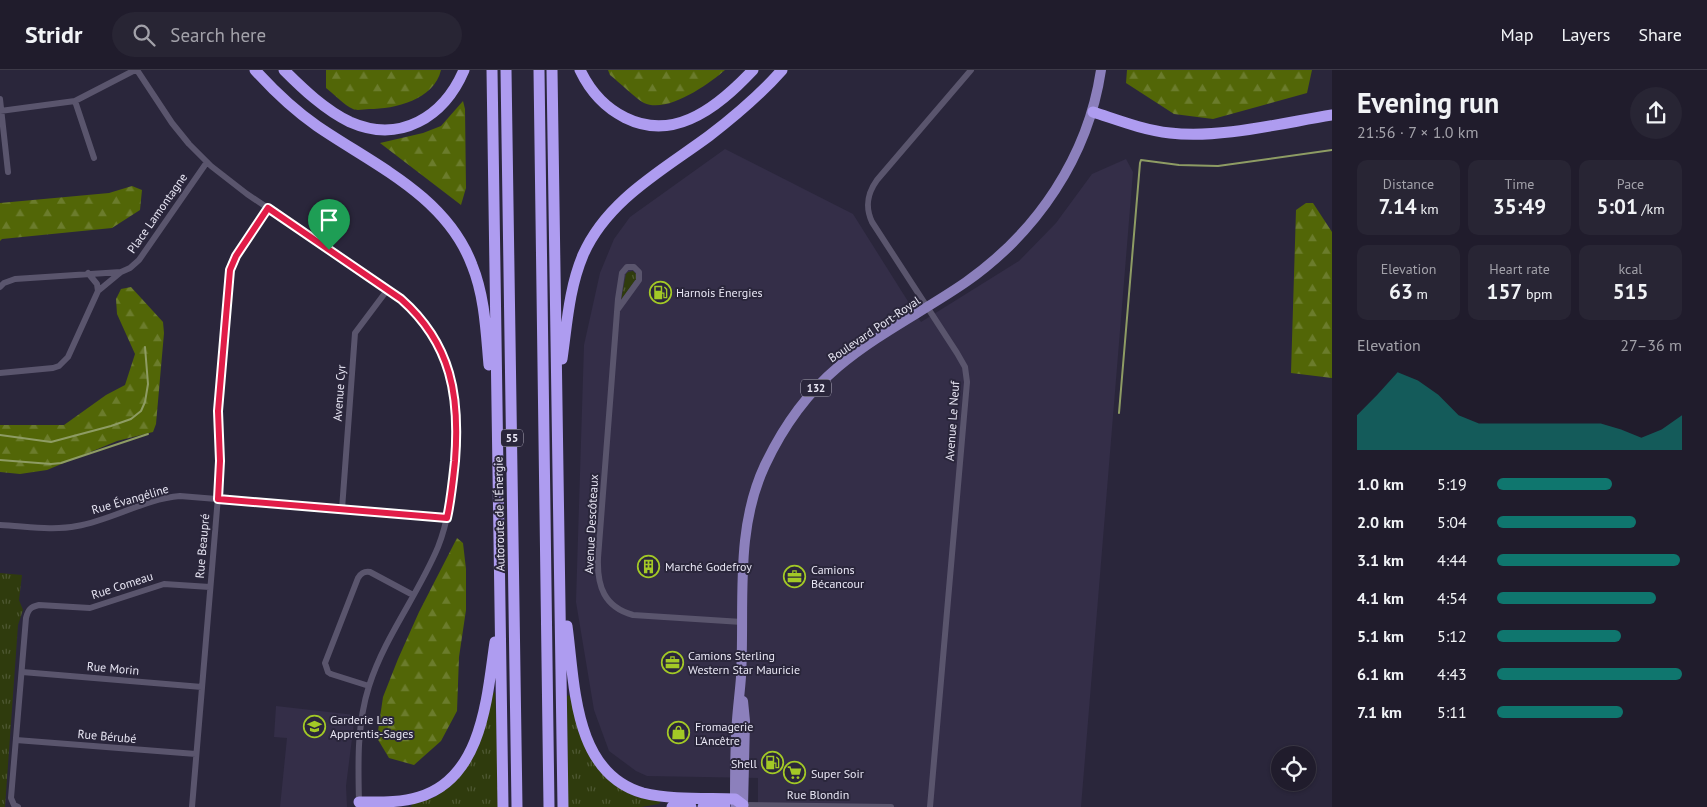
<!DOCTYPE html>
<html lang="en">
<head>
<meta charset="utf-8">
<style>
  body { margin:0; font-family:"PT Sans",sans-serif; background:#282534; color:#f1f3f6; height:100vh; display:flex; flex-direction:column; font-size:19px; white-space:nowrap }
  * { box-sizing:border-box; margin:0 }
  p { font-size:16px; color:#a2a1a9 }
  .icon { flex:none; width:28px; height:28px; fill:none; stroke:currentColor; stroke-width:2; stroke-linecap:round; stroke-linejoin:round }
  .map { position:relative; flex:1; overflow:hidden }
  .sheet { display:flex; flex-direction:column; background:#201c2c; width:375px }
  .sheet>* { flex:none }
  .fabs { position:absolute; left:1271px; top:676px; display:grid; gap:10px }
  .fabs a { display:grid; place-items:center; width:45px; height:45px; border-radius:50%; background:#201c2c; box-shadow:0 1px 4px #0004,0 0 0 1px #3d3a48; font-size:25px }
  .pin { position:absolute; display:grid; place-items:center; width:42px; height:42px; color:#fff; margin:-51px -21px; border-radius:50% 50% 50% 0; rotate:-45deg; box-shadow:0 0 5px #0007 }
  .pin .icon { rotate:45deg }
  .round { display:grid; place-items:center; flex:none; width:52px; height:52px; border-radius:26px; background:#282534 }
  .overview { display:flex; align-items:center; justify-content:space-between; height:85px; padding:0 25px }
  h1 { font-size:28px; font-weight:600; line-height:38px }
  .stats { display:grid; grid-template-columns:repeat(3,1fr); gap:8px; height:85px; padding:5px 25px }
  .stats div { display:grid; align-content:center; border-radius:10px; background:#282534; text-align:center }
  .stats b { font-size:21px; font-weight:600 }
  .stats small { font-size:14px; font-weight:400 }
  .stats p { font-size:14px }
  .chart { height:140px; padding:10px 25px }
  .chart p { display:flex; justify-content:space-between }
  .chart svg { width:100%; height:90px; margin-top:5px; fill:#0f766e; opacity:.7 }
  ul { padding:0 25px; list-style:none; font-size:16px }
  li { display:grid; grid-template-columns:80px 60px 1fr; align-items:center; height:38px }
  li i { height:12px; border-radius:6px; background:#0f766e }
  header { display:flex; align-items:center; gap:30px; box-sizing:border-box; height:70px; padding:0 25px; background:#201c2c; border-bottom:1px solid #3d3a48 }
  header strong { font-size:24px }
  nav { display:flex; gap:28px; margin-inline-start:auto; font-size:18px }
  .search { width:350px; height:45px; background:#282534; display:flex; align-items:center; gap:12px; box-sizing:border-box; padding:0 18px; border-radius:28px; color:#a2a1a9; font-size:19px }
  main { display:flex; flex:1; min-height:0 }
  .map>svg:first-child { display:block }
  .built { fill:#342e48 }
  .grass { fill:url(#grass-tufts) }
  .forest { fill:url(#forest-firs) }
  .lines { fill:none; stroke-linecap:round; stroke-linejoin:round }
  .stream { stroke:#8e9c64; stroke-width:2 }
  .street { stroke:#5a556d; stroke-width:6 }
  .primary { stroke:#8c80bc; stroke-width:10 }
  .highway { stroke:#ae9cf0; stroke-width:11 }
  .route-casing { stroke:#fff; stroke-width:10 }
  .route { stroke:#e11d48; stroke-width:6 }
  .labels { text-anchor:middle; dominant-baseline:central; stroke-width:4; stroke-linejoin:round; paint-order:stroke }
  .shield { fill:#2a263b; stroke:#afacbc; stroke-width:1 }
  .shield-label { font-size:11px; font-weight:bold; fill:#e8e6f4 }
  .street-label { font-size:12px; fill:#e8e6f4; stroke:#2a263b }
  .poi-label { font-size:12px; fill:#e8e6f4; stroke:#2a263b; text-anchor:start }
</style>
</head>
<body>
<header>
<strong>Stridr</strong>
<div class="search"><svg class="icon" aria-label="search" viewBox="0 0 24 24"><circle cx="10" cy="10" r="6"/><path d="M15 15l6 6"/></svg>Search here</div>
<nav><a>Map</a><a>Layers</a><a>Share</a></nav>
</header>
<main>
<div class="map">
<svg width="1332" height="737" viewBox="0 0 1332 737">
  <defs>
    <pattern id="grass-tufts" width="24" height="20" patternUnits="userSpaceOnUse" patternTransform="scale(1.25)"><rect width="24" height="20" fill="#2f3b0d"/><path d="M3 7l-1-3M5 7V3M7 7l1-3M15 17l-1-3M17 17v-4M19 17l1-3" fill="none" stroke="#4d5731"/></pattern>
    <pattern id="forest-firs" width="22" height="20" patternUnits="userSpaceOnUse" patternTransform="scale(1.25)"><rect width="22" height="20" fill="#526607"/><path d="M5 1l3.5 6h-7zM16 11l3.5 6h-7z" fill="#6b7c2c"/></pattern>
  </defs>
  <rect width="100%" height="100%" fill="#2a263b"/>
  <path class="built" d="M725,79L853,144L921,252L1019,191L1056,153L1092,104L1126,89L1133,102L1081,737H758V708L647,706L636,701L609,681L594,640L576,532L584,275L600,203L614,169L630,147Z
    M276,636L355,645L346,716L347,737H280L287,668L274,667Z"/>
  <path class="grass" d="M633,201L636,204V209L621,230L626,204L628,202Z
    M0,503L22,505L19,530L23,540L18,555L5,737H0Z
    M495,622L499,737H411L412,734L435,727L452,713L492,624Z
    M569,625L603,700L661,731L659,734L641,737H568L567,626Z"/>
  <path class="forest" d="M326,0H441C434,30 395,39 369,39C364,39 357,41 353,39C344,35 334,24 326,18Z
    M608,0H725C709,14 667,44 644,33C635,28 619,12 610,5Z
    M1127,0H1312L1307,23L1213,49L1174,44L1126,13Z
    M463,31L465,39L466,118L461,135L380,73L423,63L441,56Z
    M132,116L142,120L140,140L112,158L2,169L0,171V133L109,123Z
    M1306,133H1313L1332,162V308L1291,303L1296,140Z
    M131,217L163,252L164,263L156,354L153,362L117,371L47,400L20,404L0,402V355H64L106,325L125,315L135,284L117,244L116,229L121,219Z
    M457,468L463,473L466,499V540L459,587L457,641L441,671L414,695L389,688L377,668L383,627L398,589L419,542Z"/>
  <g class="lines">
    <path class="stream" d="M1119,343L1140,93L1141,90L1179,95L1218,96L1332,80
      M0,365L51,372L111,356L131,349L141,341L145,332L148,314L145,277
      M0,390L51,394L61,393L148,364"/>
    <path class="street" d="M137,0L172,53L189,74L211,96L247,124L388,219C452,266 461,321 454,396C452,424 448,452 438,477C418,525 385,566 369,616C357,654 358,692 359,732
      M0,29L8,102
      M75,31L94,88
      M0,41L75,31L135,0
      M121,202L130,198L139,190L207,92
      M0,217L4,213L15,209L121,202L98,221
      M618,239L639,210V202L634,197H627L622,203L618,229L598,488C597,516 604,537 633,545L742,552
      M0,303L53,298L59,296L68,287L98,221L97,214L88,203
      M342,439L355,263L388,219
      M0,455C25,456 52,461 77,456C112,450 144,429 180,426L447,448
      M22,602L202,617
      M369,616L331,604L328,602L325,593L358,508C361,503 364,501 370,502L413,525
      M16,670L196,684
      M743,735L891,737
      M18,737L14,735L11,728L26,548C28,540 30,537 39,535L90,538L164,514L210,517
      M192,737L220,403L218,341L229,207L231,194L268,138
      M930,737L967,312L965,297L957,283L872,152C865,137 867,124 877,110L971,0"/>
    <path class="primary" d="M743,631L745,651L743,737
      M736,736L735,729C735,703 735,676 737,650C738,636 740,621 741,607C745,535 734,461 765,395C783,357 806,324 838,297C877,264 924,241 966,212C1037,162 1088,87 1101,0"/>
    <path class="highway" d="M255,0C274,21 294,40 317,56C374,95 446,126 472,195C485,227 486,262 489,295
      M284,0C303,19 325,40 350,52C400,74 444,47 464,0
      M492,0L503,737
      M506,0L517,737
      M539,0L549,737
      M552,0L563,737
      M580,0C600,42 644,69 690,49C714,39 735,19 753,0
      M1093,42C1118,50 1143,60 1170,63C1219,69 1282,53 1332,45
      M562,289C567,254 569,218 583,185C607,130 663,100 709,66C735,46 760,25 782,0
      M567,556C575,614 573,703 643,723C671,730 706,728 735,729L743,735
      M359,732C379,732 400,733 419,727C483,708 487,626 495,572
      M672,737H691
      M703,737H725"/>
  </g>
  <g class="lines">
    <defs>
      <path id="route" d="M268,138L401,229C452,274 460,327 455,391C453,410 451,430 447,448L218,429L220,391L218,341L230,200L236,186Z"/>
    </defs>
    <use href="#route" class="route-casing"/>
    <use href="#route" class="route"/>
  </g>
  <defs>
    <symbol id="fuel-ring" viewBox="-11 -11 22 22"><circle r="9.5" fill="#2a263b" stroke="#a3c926" stroke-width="1.5"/><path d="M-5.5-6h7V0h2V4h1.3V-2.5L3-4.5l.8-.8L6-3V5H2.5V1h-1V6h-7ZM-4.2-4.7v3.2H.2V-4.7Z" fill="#a3c926"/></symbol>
    <symbol id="building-ring" viewBox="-11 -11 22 22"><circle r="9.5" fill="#2a263b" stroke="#a3c926" stroke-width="1.5"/><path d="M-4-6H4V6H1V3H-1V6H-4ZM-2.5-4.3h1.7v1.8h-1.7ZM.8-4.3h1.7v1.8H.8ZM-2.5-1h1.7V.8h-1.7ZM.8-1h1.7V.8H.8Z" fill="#a3c926"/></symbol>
    <symbol id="office-ring" viewBox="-11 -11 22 22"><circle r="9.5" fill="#2a263b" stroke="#a3c926" stroke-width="1.5"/><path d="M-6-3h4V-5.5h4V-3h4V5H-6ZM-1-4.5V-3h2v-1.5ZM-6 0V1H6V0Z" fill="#a3c926"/></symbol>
    <symbol id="school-ring" viewBox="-11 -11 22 22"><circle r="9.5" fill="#2a263b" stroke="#a3c926" stroke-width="1.5"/><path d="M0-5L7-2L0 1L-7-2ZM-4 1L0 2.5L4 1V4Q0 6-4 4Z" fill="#a3c926"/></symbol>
    <symbol id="shop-ring" viewBox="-11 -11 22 22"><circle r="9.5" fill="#2a263b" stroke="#a3c926" stroke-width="1.5"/><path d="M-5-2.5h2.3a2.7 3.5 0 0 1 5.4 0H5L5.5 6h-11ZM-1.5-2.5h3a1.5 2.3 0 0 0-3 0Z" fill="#a3c926"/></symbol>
    <symbol id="supermarket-ring" viewBox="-11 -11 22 22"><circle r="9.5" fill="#2a263b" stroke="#a3c926" stroke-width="1.5"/><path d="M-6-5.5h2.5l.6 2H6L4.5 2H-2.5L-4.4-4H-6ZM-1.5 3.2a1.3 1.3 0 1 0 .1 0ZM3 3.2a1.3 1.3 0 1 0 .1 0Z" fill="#a3c926"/></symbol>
  </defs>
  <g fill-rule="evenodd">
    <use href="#fuel-ring" x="648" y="210" width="25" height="25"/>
    <use href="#building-ring" x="636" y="484" width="25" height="25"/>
    <use href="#office-ring" x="782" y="494" width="25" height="25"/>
    <use href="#office-ring" x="660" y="580" width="25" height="25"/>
    <use href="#school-ring" x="302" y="644" width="25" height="25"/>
    <use href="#shop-ring" x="666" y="650" width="25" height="25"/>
    <use href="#fuel-ring" x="760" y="680" width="25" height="25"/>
    <use href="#supermarket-ring" x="782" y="690" width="25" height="25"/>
  </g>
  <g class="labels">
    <g class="shield">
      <rect x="801" y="309.5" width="30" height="17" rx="4"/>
      <rect x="501" y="359.5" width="22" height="17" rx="4"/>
    </g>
    <g class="shield-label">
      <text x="816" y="318">132</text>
      <text x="512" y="368">55</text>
    </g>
    <g class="street-label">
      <text transform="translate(157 143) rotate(-55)">Place Lamontagne</text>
      <text transform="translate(874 259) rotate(-34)">Boulevard Port-Royal</text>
      <text transform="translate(339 323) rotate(-86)">Avenue Cyr</text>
      <text transform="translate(952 351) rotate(-86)">Avenue Le Neuf</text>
      <text transform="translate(130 429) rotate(-16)">Rue Évangéline</text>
      <text transform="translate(499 444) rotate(-91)">Autoroute de l'Énergie</text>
      <text transform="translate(591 454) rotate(-87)">Avenue Descôteaux</text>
      <text transform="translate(202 476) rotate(-85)">Rue Beaupré</text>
      <text transform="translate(122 515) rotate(-18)">Rue Comeau</text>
      <text transform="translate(113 598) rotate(5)">Rue Morin</text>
      <text transform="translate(107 666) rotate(5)">Rue Bérubé</text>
      <text x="818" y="724">Rue Blondin</text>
    </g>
    <g class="poi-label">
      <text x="676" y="222">Harnois Énergies</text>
      <text x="665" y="496">Marché Godefroy</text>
      <text x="811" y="499">Camions<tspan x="811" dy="14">Bécancour</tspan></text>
      <text x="688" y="585">Camions Sterling<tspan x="688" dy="14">Western Star Mauricie</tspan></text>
      <text x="330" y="649">Garderie Les<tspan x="330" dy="14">Apprentis-Sages</tspan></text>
      <text x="695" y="656">Fromagerie<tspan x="695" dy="14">L'Ancêtre</tspan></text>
      <text x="757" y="693" text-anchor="end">Shell</text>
      <text x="811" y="703">Super Soir</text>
    </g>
  </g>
</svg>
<div class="fabs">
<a><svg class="icon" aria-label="locate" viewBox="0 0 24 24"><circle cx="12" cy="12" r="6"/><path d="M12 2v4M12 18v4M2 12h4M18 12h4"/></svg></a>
</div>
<div class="pin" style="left:329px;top:180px;background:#1e9e55"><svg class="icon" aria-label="arrive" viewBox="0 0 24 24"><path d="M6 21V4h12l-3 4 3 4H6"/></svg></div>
</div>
<section class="sheet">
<div class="overview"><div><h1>Evening run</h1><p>21:56 · 7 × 1.0 km</p></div><a class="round"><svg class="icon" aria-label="share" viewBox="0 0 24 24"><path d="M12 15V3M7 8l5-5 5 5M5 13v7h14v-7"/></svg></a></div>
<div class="stats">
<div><p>Distance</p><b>7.14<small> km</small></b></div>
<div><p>Time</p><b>35:49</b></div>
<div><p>Pace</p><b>5:01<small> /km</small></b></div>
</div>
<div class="stats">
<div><p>Elevation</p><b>63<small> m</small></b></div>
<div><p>Heart rate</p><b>157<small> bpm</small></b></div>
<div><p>kcal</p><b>515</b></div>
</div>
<div class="chart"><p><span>Elevation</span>27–36 m</p>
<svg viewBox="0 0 160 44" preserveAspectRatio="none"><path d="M0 44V27L10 17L20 6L30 10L40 17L50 27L60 31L70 31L80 31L90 31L100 31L110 31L120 31L130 34L140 38L150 34L160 27V44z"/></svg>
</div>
<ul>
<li><b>1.0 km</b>5:19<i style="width:62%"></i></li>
<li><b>2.0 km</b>5:04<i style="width:75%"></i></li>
<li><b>3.1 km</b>4:44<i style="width:99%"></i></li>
<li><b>4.1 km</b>4:54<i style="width:86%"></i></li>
<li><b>5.1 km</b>5:12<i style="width:67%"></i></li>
<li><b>6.1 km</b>4:43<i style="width:100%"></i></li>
<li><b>7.1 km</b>5:11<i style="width:68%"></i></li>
</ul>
</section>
</main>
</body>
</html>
